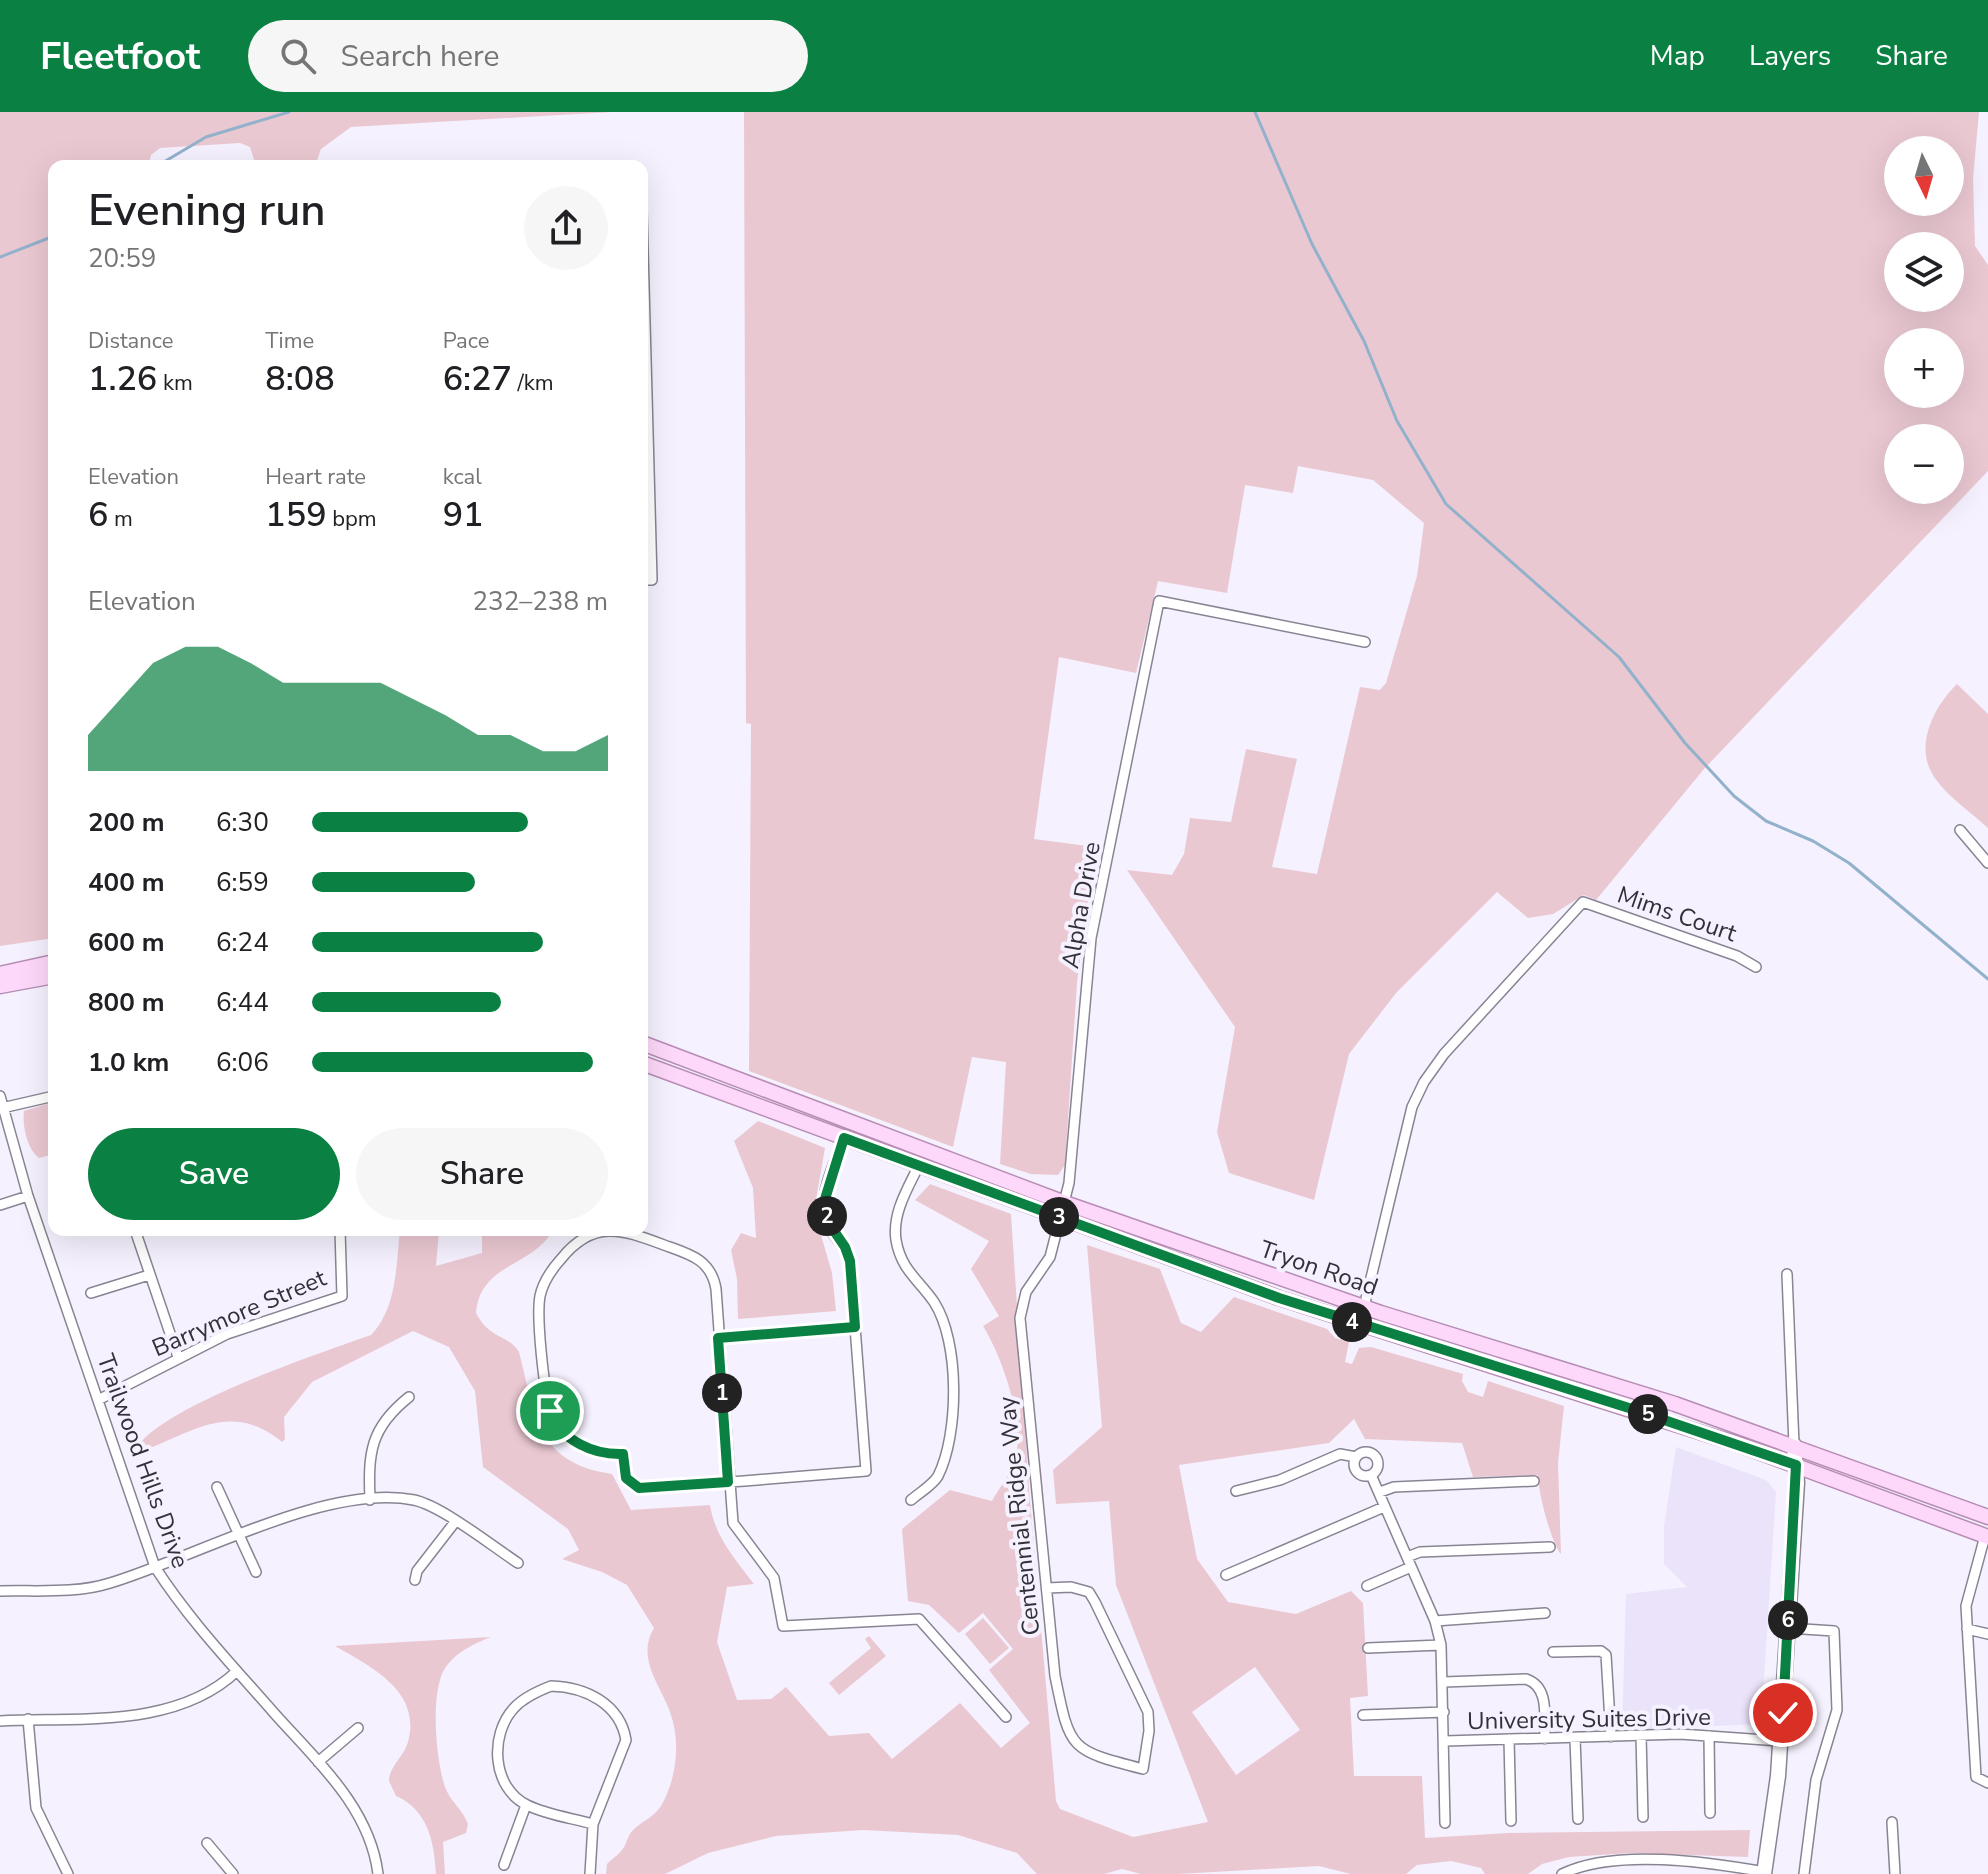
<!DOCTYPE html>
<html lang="en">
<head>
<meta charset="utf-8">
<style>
  body { margin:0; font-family:"Nunito Sans",sans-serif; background:#f6f6f6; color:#202124; height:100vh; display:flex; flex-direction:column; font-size:30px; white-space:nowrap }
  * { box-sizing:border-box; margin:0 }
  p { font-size:26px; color:#757577 }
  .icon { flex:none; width:44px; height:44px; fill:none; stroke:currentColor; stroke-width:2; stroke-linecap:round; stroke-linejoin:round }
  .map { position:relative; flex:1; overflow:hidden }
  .sheet { position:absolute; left:48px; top:48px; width:600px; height:1076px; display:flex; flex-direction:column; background:#fff; border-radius:16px; box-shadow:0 8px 32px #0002 }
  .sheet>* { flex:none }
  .needle { width:52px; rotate:175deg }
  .buttons { position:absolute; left:1884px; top:24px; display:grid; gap:16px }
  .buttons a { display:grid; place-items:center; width:80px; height:80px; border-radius:50%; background:#fff; box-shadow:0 8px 32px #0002; font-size:40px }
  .pin { position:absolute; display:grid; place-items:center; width:68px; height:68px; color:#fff; margin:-34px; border:4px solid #fff; border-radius:50%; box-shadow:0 2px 8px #0007 }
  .km { position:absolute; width:40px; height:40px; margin:-20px; border-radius:50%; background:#222; color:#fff; font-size:22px; line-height:40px; text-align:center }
  .round { display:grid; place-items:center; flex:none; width:84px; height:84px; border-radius:42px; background:#f6f6f6 }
  .overview { display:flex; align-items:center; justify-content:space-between; height:136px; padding:0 40px }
  h1 { font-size:44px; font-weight:600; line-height:60px }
  .figures { display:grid; grid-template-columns:repeat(3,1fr); gap:12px; height:136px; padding:8px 40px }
  .figures div { display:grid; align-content:center }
  .figures b { font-size:34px; font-weight:600 }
  .figures small { font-size:22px; font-weight:400 }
  .figures p { font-size:22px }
  .chart { height:224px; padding:16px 40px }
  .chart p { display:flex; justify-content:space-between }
  .chart svg { width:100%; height:144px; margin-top:8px; fill:#0b8043; opacity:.7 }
  .button { display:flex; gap:16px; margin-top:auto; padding:16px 40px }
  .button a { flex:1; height:92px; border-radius:48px; background:#0b8043; color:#fff; font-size:32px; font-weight:600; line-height:92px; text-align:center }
  .button a+a { background:#f6f6f6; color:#202124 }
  ul { padding:0 40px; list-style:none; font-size:26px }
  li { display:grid; grid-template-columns:128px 96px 1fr; align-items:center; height:60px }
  li i { height:20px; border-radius:10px; background:#0b8043 }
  header { display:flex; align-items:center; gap:48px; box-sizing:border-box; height:112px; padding:0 40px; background:#0b8043; color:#fff }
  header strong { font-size:38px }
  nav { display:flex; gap:44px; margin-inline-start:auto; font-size:28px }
  .search { width:560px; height:72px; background:#f6f6f6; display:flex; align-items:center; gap:20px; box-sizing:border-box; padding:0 28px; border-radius:44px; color:#757577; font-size:30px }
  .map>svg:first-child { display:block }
  .built { fill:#ebe3fa }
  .green { fill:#eac8d2; fill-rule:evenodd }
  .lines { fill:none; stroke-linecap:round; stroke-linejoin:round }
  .stream { stroke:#92b1cb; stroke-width:3 }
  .street-casing { stroke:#888492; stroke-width:12 }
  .secondary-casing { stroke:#888492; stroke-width:17 }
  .primary-casing { stroke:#b68db4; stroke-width:17 }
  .street { stroke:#fff; stroke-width:9 }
  .secondary { stroke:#fff; stroke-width:14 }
  .primary { stroke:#fdd8fa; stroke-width:14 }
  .route-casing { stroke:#fff; stroke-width:16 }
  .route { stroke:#0b8043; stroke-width:10 }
  .labels { text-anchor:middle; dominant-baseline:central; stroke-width:8; stroke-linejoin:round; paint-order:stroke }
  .street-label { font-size:24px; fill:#333137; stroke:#f5f1fe }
</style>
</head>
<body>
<header>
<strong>Fleetfoot</strong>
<div class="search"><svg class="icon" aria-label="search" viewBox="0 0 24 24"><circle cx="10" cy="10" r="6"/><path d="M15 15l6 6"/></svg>Search here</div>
<nav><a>Map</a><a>Layers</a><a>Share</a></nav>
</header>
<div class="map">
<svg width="1988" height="1762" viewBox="0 0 1988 1762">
  <rect width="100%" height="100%" fill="#f5f1fe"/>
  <path class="built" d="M1676,1335L1766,1368L1776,1380L1761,1612L1622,1618L1626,1482L1687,1475L1664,1452V1415Z"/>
  <path class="green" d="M0,0H612L351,15L321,37L315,54H256L250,35L240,31L160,36L151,43L148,54H54V826L0,834Z
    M744,0H1979L1973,67L1975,134L1988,153V359L1704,657L1596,788L1584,783L1553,802L1528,806L1497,780L1396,881L1349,942L1314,1088L1229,1061L1217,1020L1235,915L1127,758L1172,763L1184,742L1190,706L1231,710L1246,637L1297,647L1272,755L1317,762L1360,575L1380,578L1386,571L1417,464L1424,411L1373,368L1298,354L1293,381L1245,373L1227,481L1158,469L1136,561L1059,545L1034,727L1095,735L1077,871L1065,1053L1058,1063L1031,1062L1000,1052L1006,950L972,945L953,1035L749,959L751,612L746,611ZM1898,38H1950V90H1898ZM1898,134H1950V186H1898ZM1950,230V282H1898V230ZM1898,326H1950V378H1898Z
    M1957,572L1988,602V716C1971,700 1945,683 1933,663C1914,633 1935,593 1957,572Z
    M47,992L54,995V1042L39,1046C27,1037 22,1014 24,999Z
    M758,1009L825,1036L814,1099L832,1161L836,1199L738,1207L737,1167L731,1138L741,1121L756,1126L753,1076L734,1029Z
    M930,1072L1011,1102L1029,1377L1056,1689L1060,1697L1133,1725L1208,1710L1116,1473L1109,1389L1056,1392L1053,1358L1102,1315L1087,1133L1160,1157L1181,1211L1201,1220L1234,1185L1327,1217L1335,1226L1349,1230L1345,1250L1352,1252L1359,1236L1371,1235L1463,1262L1462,1269L1468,1280L1483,1285L1488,1269L1564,1294L1558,1351L1561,1442C1551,1431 1538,1379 1538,1363L1473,1365L1462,1331L1365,1327L1354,1307L1329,1331L1179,1353L1197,1447L1228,1490L1296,1502L1351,1479L1363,1491L1368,1584L1350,1586L1354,1664H1422L1425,1726L1508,1721L1750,1718L1748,1745L1630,1741L1569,1745L1542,1752L1528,1762H1485L1481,1756L1451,1749L1417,1753L1406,1762H1351L1319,1754L1177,1762H1141L1122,1757L1104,1762H1037L1017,1741L958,1723L863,1718L776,1724L708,1741L665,1762H606L607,1752C612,1747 621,1741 624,1735C627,1730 628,1723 633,1718C642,1709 653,1706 661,1694C675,1670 680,1637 673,1610C666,1578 634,1550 654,1516L627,1473L602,1460L562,1447L579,1438L568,1417L483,1355L475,1279L449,1235L413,1219L312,1270L284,1305L285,1327L282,1330C232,1289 194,1319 141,1340L135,1339C155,1296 323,1240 371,1223C397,1196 396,1154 400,1118H439L436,1154L482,1141V1118H553C533,1155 480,1151 476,1201C490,1228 508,1222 519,1240C535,1302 536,1351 612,1362L631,1398L710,1393C715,1425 735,1447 754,1472L727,1475L717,1530L737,1588L771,1587L786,1575L829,1624L869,1621L892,1647L960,1591L1001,1636L1030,1611L989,1558L1013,1537L983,1501L959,1521L929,1493L908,1489L902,1417L950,1378L992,1389C998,1378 1015,1355 1016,1346C1023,1305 1003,1247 983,1214L999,1204L971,1157L989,1129L915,1088ZM1255,1555L1300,1618L1236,1663L1192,1600Z
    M983,1506L1009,1536L990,1552L965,1522Z
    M869,1524L886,1544L839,1583L829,1571L871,1536L865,1527Z
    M491,1525C473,1532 450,1543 442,1562C431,1589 436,1648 445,1675C450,1689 463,1698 468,1712L466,1721L443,1730L445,1762H436C434,1729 428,1698 396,1684L389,1669C389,1655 404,1644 408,1630C422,1579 371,1555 335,1534Z"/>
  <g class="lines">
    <path class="stream" d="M1255,0L1312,132L1364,229L1397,309L1446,392L1619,545L1685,631L1734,684L1766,709L1813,729L1849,751L1988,867
      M157,54L206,25L289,0
      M0,145L54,124"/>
    <defs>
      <path id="street" d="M642,100L652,468H642
        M1960,718L1988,751
        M0,984L28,1084L155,1455C189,1508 233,1554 274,1601C317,1649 370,1696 378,1762
        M2,996L54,984
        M844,1026C834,1053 814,1087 830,1117C837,1129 846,1135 850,1149L866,1359L744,1369L639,1376L626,1366L623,1342C594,1343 561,1329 550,1299C544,1276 536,1206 540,1184C543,1170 552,1157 561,1147C593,1107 622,1117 664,1133C689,1142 711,1147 716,1177L733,1411L774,1466L783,1514L919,1507L1006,1605
        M0,1093L28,1084
        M135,1118L178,1245
        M1787,1162L1794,1333
        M91,1181L149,1163
        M1364,1195L1412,995L1424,970L1444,942L1583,790L1737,844L1756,855
        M718,1226L855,1215
        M98,1288L227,1222L342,1184L340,1118
        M1354 1352a12 12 0 1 1 24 0a12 12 0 1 1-24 0Z
        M1371,1363L1435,1509L1441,1533L1445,1711
        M217,1375L256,1460
        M1236,1379L1280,1368L1340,1342L1356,1345
        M1380,1380L1394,1375L1534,1369
        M370,1388C368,1341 370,1316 409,1285
        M911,1388C919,1381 933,1373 938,1364C959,1322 960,1230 934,1190C919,1168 901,1158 896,1128C892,1101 908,1076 919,1053
        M1985,1424L1966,1494L1976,1665L1988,1671
        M1407,1445L1420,1440L1550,1435
        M1226,1463L1384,1395
        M415,1468L417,1459L455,1410
        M1367,1474L1411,1455
        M1047,1476L1071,1475L1089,1480L1095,1490L1148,1600L1149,1619L1143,1657C1069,1638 1070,1638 1055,1564L1020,1206L1026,1180L1050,1145L1069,1071L1091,826L1159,489L1365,530
        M0,1479C35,1478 76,1482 110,1471C194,1446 327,1371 414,1388C442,1394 492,1434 518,1451
        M1435,1509L1545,1501
        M1788,1516L1834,1519L1837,1598L1816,1668L1804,1762
        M1967,1517L1988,1522
        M1368,1536L1441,1533
        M1553,1540L1601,1539L1606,1543L1611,1625
        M1444,1570L1526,1567C1550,1575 1544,1605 1545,1627
        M1363,1603L1444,1600
        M28,1607L36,1696L68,1762
        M0,1609C78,1605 176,1617 237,1559
        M1641,1623L1643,1705
        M1709,1624L1710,1701
        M1575,1626L1578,1707
        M1509,1627L1511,1709
        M1445,1629L1680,1622L1780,1629
        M318,1650L358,1616
        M1892,1710L1895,1762
        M207,1731L233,1762
        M504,1753L526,1693
        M590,1762L593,1712L626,1628C620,1592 586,1575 551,1574C538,1579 524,1585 514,1596C489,1623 492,1676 527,1693C547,1703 572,1706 593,1712
        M1562,1762C1615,1736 1708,1750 1765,1760"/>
      <path id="secondary" d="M1764,1762L1778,1664L1797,1371L1794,1333"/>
      <path id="primary" d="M0,862L54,850
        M0,874L54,864
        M642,931L1065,1091L1381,1201L1675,1292L1988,1405
        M642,951L1279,1186L1737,1332L1988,1425"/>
    </defs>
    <use href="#street" class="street-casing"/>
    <use href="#secondary" class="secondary-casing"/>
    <use href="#primary" class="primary-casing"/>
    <use href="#street" class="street"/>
    <use href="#secondary" class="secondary"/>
    <use href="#primary" class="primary"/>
  </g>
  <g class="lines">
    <defs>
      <path id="route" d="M550,1299C561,1329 594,1343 623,1342L626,1366L639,1376L728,1370L718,1226L855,1215L850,1149L845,1135L828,1110L825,1087L844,1026L1279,1186L1629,1296L1796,1353L1783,1601"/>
    </defs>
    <use href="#route" class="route-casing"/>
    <use href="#route" class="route"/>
  </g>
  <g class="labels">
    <g class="street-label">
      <text transform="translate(1081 793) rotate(-80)">Alpha Drive</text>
      <text transform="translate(1677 802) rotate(19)">Mims Court</text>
      <text transform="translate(1319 1156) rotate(19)">Tryon Road</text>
      <text transform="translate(239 1201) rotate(-23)">Barrymore Street</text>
      <text transform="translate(143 1349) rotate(70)">Trailwood Hills Drive</text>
      <text transform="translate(1019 1404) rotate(-96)">Centennial Ridge Way</text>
      <text transform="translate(1589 1607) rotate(-1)">University Suites Drive</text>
    </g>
  </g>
</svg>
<div class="buttons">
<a><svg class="needle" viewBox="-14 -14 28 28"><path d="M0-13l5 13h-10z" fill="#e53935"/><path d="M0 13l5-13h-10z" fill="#757577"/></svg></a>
<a><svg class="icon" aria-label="layers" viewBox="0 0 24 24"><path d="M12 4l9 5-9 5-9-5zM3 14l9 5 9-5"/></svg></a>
<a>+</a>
<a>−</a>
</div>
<div class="pin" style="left:550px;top:1299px;background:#1e9e55"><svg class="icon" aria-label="arrive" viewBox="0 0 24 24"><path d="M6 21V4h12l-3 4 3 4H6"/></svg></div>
<div class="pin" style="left:1783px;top:1601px;background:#d93025"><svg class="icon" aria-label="check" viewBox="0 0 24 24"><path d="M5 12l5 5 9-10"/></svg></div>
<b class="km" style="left:722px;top:1281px">1</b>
<b class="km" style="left:827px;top:1104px">2</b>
<b class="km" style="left:1059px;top:1105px">3</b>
<b class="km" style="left:1352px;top:1210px">4</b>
<b class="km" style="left:1648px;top:1302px">5</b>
<b class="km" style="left:1788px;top:1508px">6</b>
<section class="sheet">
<div class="overview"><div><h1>Evening run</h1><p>20:59</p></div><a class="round"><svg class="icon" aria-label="share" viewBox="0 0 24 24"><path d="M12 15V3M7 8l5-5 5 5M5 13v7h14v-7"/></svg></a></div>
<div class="figures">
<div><p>Distance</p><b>1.26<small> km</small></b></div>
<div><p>Time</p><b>8:08</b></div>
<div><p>Pace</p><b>6:27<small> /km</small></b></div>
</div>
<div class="figures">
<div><p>Elevation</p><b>6<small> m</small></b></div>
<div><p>Heart rate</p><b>159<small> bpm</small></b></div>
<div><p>kcal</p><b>91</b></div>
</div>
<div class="chart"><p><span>Elevation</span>232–238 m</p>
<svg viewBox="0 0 160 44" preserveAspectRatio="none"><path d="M0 44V33L10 22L20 11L30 6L40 6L50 11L60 17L70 17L80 17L90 17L100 22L110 27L120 33L130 33L140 38L150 38L160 33V44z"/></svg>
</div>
<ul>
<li><b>200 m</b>6:30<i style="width:73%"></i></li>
<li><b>400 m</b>6:59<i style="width:55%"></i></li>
<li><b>600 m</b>6:24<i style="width:78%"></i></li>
<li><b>800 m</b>6:44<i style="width:64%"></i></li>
<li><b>1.0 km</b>6:06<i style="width:95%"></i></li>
</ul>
<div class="button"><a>Save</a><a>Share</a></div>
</section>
</div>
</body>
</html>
